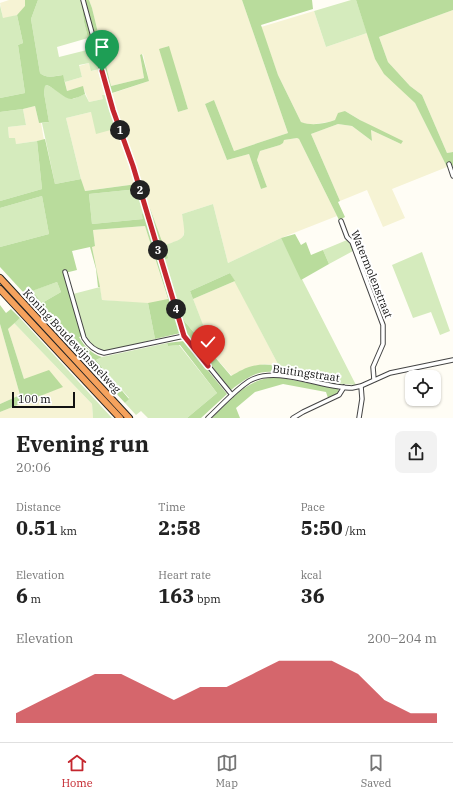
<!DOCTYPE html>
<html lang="en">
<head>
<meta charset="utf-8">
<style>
  body { margin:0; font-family:"IBM Plex Serif",serif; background:#f2f2f2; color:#222; height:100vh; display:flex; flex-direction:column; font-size:15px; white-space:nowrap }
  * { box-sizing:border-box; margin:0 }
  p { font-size:13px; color:#767676 }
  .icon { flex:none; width:22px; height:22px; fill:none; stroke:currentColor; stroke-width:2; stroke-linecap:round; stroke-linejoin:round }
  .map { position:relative; height:418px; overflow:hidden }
  .panel { display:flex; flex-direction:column; background:#fff; flex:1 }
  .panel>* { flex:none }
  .fabs { position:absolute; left:405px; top:370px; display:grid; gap:8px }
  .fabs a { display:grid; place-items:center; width:36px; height:36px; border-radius:8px; background:#fff; box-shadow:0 1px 3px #0004; font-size:20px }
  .scale { position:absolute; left:12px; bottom:10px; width:63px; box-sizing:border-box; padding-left:4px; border:2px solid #111; border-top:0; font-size:11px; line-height:14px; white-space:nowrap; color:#111; -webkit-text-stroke:3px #fff; paint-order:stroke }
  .pin { position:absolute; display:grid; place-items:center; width:34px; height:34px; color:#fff; margin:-41px -17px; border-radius:50% 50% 50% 0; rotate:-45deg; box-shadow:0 0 4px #0007 }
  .pin .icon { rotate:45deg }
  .km { position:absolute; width:20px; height:20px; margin:-10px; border-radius:50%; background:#222; color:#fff; font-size:11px; line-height:20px; text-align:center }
  .round { display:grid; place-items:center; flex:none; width:42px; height:42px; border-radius:8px; background:#f2f2f2 }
  .summary { display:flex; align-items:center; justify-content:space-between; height:68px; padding:0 16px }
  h1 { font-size:22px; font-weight:700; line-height:30px }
  .stats { display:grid; grid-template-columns:repeat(3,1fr); gap:6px; height:68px; padding:4px 16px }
  .stats div { display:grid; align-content:center }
  .stats b { font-size:20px; font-weight:700 }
  .stats small { font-size:11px; font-weight:400 }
  .stats p { font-size:11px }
  .chart { height:112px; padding:8px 16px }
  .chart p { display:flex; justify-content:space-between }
  .chart svg { width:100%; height:72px; margin-top:4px; fill:#c4262e; opacity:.7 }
  .tabs { display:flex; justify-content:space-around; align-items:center; height:56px; border-top:1px solid #e0e0e0; background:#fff; font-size:11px; color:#767676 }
  .tabs a { display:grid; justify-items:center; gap:2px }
  .tabs .selected { color:#c4262e }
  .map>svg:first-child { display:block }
  .farmland { fill:#f6f3d4; fill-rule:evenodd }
  .green { fill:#d5ebbd }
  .forest { fill:#b9dc9c; fill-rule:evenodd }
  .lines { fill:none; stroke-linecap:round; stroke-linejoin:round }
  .minor-casing { stroke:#444; stroke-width:5.5 }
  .motorway-casing { stroke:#222; stroke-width:8 }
  .minor { stroke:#fff; stroke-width:3.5 }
  .motorway { stroke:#f5a25d; stroke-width:6 }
  .route-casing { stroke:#fff; stroke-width:8 }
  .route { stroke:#c4262e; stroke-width:5 }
  .labels { text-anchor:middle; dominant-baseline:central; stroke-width:4; stroke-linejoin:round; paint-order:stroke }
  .street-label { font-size:11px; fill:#111; stroke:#fff }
</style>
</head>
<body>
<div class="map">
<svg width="453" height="418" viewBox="0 0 453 418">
  <rect width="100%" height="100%" fill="#fffdf5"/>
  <path class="farmland" d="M9,0H25L26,6L17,15L3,19L0,3Z
    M89,0H242L288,133L234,151L214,100L205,104L227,160L249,154L261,189L267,187L257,160L260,151L280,145L284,140L297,138L299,139L337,216L281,238L228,263L213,204L182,214L185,230L182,239L163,246L148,204H146L110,94L149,81L143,54L140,55L144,78L111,86L92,8ZM168,46L188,109L178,112L160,50Z
    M453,10V152L447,153L422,95L410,86L388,62L379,37Z
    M314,11L326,47L367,33L375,59L402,90L415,103L447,167L392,189L405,218L383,227L367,190L340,201L311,134L338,124L352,126L372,141L371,130L401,144L345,111L335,120L329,122L308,125L301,122L278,75L261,27Z
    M89,63L92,71L100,69L106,95H103V99L89,102L83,87L67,91L65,82L82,77L79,66Z
    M35,106L39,123H41L44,140L16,144L9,139L8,127L26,125L23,109Z
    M91,112L118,128L137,184L84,191L66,118Z
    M145,226L168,300L147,304L102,300L92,246H95L93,230Z
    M235,281L279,366L265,364L256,366L242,370L232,376L216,358L193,299Z
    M14,323L92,404L93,418H0V412L62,387L24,379L8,329Z
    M0,324L20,395L0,404Z"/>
  <path class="green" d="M38,0H81L84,22L88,38L57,47L59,57L95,48L100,69L91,71L89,63L79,65L82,77L65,82L62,75C55,76 46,79 40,73L31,19Z
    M351,0H356L367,33L326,47L314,11Z
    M0,5L3,18L17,15L23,43L18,45L25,93L0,98Z
    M47,85L73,99L85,94L89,102L103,99L102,95H106L118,128L96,134L91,112L66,118L81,179L55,184L42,123L49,122L44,93L45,86Z
    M23,109L26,125L8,127L9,138H15L16,144L37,141L42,189L0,201V112Z
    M138,189L145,213L143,219L92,224L89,194Z
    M42,196L49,234L0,247V208Z
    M213,204L228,263L281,238L356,385L332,383L291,375L293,369L279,366L230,273L190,291L216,358L185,322L179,309L164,259L167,258L163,246C187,237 186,240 182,214Z
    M347,240L351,245L353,251L329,264L323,250Z
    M422,252L450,331L440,335L431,312L413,318L392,265Z
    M57,282L61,292L42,303L31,291Z
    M100,287L102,300L148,303L155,339C144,342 110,352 101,350C84,347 77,308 73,294Z
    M20,318L112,418H93L92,404L14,323Z
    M167,343L168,346L179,345L217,393L187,418H148L141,411L136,415L125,403L129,398L96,360L102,357Z"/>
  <path class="forest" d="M25,0H38L31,19L40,73C46,79 55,76 63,75L67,91L83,86L85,94C81,96 76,98 72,99C65,100 55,88 47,85L45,86L44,93L49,122L39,123L35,106L23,109L0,112V98L25,93L18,45L23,43L17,15L25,6Z
    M81,0H89L92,8L111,86L144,78L140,55L142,54L149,81L106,95L92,37L88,38L84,22Z
    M242,0H312L313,9L261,25L278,75L301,122C311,126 324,124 335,120L338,113L345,111L360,120L403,141L401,144L371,130L372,141L352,126L338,124L311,134L340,201L338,202L345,217L339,220L299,139L297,138L284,140L283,143L280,145L260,151L257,160L267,187L261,189L249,154L227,160L205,104L214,100L234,151L288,133Z
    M356,0H453V10L379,37L388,62L410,86L422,95L447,153L453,152V167L452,165L447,167L415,103L384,74L375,59Z
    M169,46L188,109L178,112L159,49Z
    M45,139L55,184L81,179L85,191L137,184L138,189L89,194L92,224L143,219L142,214L145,213L143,205L148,203L168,258L164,260L179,309L185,322L231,376C235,374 239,371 242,370C259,361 277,365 293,369L291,375C262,368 254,372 231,390L185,332L155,339L148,303L168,299L145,226L93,230L95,246L92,247L100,287H98L96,269L90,247L72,251L77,270L65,273L86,335L79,337C84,346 92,354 102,357L96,360L129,399L125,403L0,267V247L49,234L42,196L0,208V201L42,189L37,141ZM57,282L61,292L42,303L32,291Z
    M295,234L301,245L306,242L311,255L323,250L329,264L301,280L281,238Z
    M230,273L235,281L193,299L190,291Z
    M0,305L6,313L11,309L20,318L8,329L24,379L49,370L63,387L0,412V404L20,395L0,324Z
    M184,341L227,394L201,418H187L217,393L180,345L168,346L167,343Z
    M270,378H282L334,388L338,389L339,392L328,398L326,392L283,384L255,392L236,408L240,418H212C229,402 246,380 270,378Z"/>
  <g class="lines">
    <defs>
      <path id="minor" d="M83,0L113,110L133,166L184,336L232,395
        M449,164L453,176
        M341,221L347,237L352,242L383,325V344L373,367L374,380
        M65,272L84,338C89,346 95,351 104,353L184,336
        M208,418C221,406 234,391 249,381C276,365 322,388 352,388L361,386L390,373L453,360
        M293,418L303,412L339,395L344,387
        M359,418L362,399L361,386"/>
      <path id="motorway" d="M0,278L129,418
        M0,289L120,418"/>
    </defs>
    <use href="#minor" class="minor-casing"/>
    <use href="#motorway" class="motorway-casing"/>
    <use href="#minor" class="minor"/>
    <use href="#motorway" class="motorway"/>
  </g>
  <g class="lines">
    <defs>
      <path id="route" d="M102,71L113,110L133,166L184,336L208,366"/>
    </defs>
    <use href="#route" class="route-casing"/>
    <use href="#route" class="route"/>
  </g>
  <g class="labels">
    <g class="street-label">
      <text transform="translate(372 274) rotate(68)">Watermolenstraat</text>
      <text transform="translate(72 341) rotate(47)">Koning Boudewijnsnelweg</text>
      <text transform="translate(306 373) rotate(8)">Buitingstraat</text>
    </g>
  </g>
</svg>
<div class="fabs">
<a><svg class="icon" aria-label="locate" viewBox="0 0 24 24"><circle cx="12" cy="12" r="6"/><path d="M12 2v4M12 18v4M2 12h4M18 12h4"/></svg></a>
</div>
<div class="scale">100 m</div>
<div class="pin" style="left:102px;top:71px;background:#1e9e55"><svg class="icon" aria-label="arrive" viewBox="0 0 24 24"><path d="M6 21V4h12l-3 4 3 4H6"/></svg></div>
<div class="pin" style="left:208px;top:366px;background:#d93025"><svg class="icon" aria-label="check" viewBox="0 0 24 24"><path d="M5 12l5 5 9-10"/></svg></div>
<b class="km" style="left:120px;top:130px">1</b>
<b class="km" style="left:140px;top:190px">2</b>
<b class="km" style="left:158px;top:250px">3</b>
<b class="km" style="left:176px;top:309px">4</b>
</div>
<section class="panel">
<div class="summary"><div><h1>Evening run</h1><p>20:06</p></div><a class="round"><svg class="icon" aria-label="share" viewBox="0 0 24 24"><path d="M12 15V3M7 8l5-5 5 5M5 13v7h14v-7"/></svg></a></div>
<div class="stats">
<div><p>Distance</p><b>0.51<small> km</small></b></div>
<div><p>Time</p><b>2:58</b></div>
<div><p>Pace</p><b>5:50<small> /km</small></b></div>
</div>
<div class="stats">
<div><p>Elevation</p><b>6<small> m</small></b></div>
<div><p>Heart rate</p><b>163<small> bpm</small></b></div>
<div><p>kcal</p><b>36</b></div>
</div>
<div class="chart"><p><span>Elevation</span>200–204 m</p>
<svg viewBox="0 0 160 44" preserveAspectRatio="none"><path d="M0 44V38L10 30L20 22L30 14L40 14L50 22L60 30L70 22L80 22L90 14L100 6L110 6L120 6L130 14L140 30L150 38L160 38V44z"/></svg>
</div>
</section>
<nav class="tabs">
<a class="selected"><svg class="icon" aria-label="home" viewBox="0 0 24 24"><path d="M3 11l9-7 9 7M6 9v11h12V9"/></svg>Home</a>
<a><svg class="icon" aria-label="map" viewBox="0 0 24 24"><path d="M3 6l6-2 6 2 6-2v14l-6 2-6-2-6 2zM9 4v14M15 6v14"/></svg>Map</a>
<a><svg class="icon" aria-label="saved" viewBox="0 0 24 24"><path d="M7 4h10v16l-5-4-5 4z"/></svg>Saved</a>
</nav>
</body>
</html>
